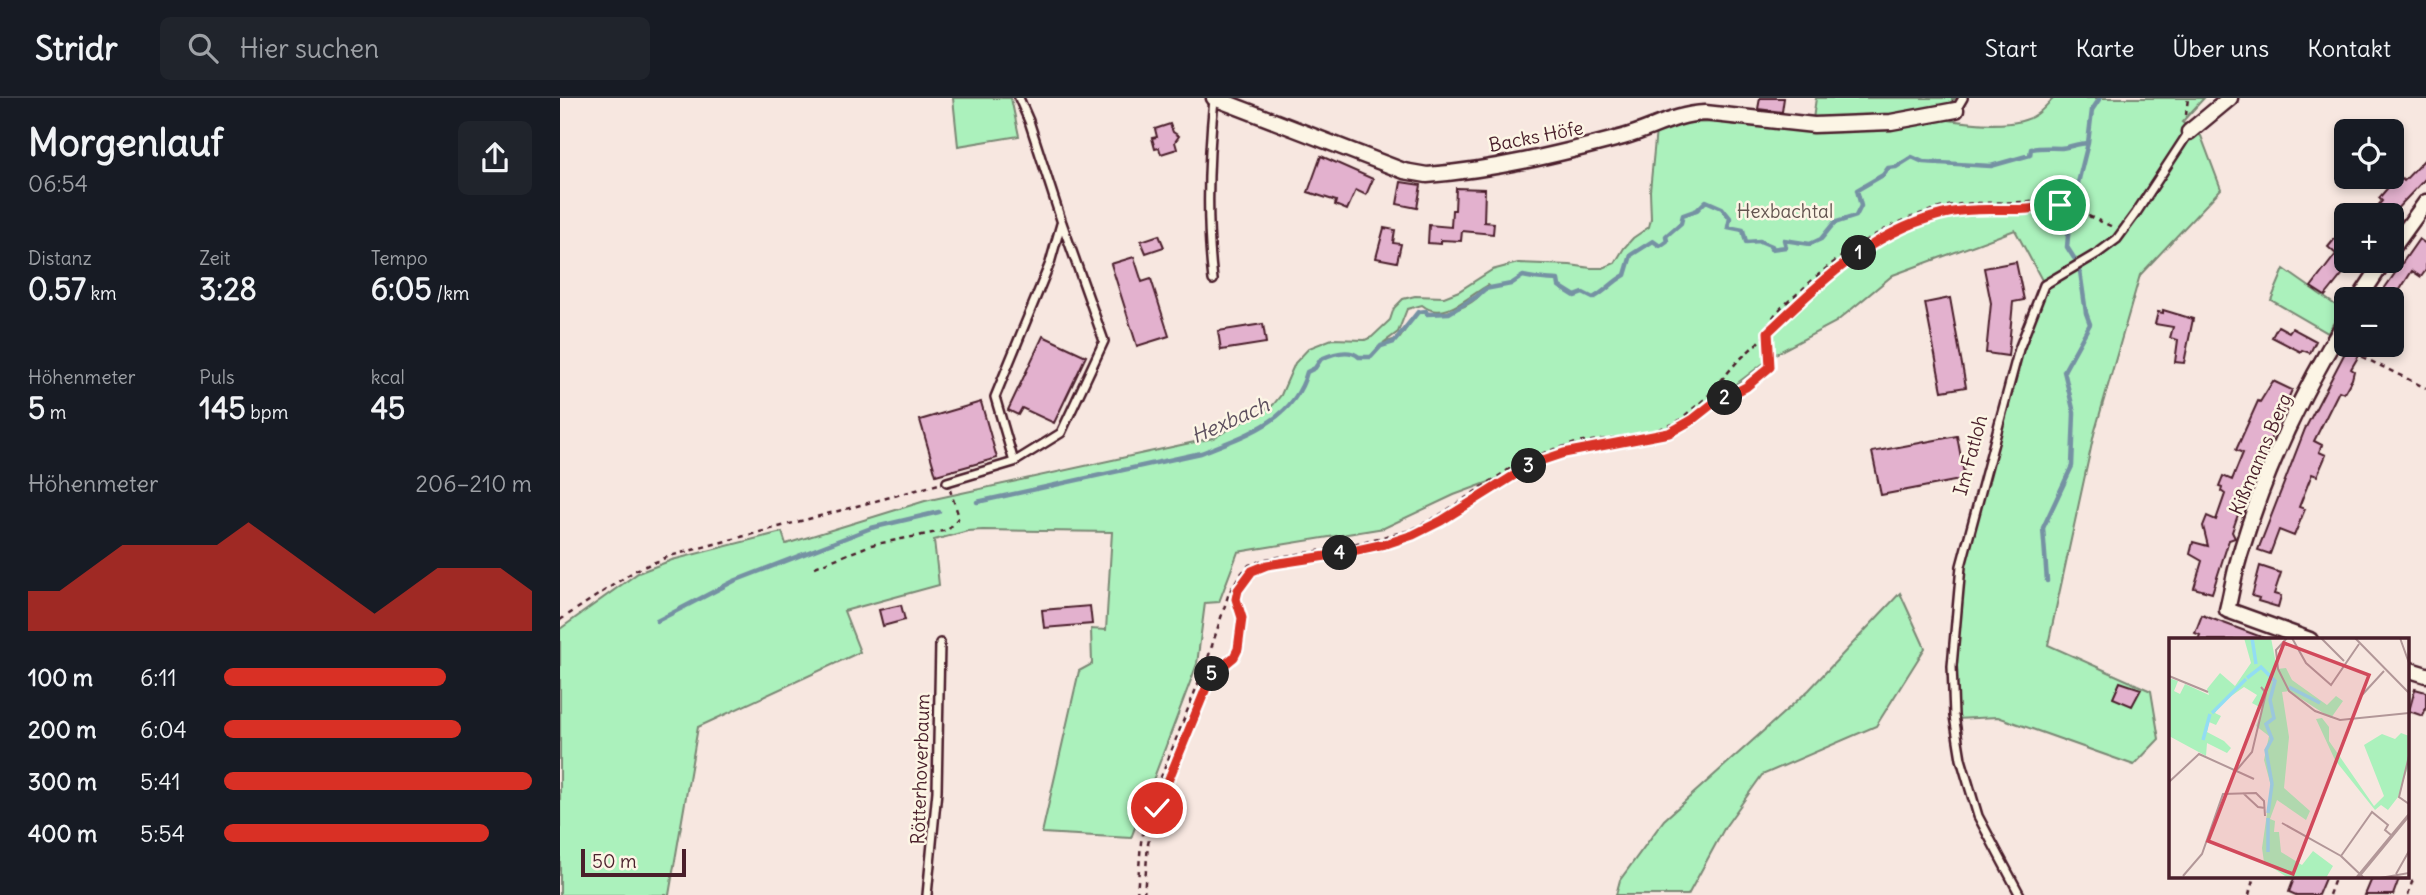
<!DOCTYPE html>
<html lang="de">
<head>
<meta charset="utf-8">
<style>
  body { margin:0; font-family:Delius,sans-serif; background:#20242c; color:#f1f3f6; height:100vh; display:flex; flex-direction:column; font-size:26px; white-space:nowrap }
  * { box-sizing:border-box; margin:0 }
  p { font-size:23px; color:#9ea1a6 }
  .icon { flex:none; width:38px; height:38px; fill:none; stroke:currentColor; stroke-width:2; stroke-linecap:round; stroke-linejoin:round }
  .map { position:relative; flex:1; overflow:hidden }
  .side { display:flex; flex-direction:column; background:#171b24; width:560px }
  .side>* { flex:none }
  .controls { position:absolute; left:1774px; top:21px; display:grid; gap:14px }
  .controls a { display:grid; place-items:center; width:70px; height:70px; border-radius:10px; background:#171b24; box-shadow:0 4px 10px #0003; font-size:35px }
  .scale { position:absolute; left:21px; bottom:18px; width:105px; box-sizing:border-box; padding-left:7px; border:4px solid #4a1f2b; border-top:0; font-size:19px; line-height:24px; white-space:nowrap; color:#4a1f2b; -webkit-text-stroke:5px #fcf5e5; paint-order:stroke }
  .pin { position:absolute; display:grid; place-items:center; width:60px; height:60px; color:#fff; margin:-30px; border:4px solid #fff; border-radius:50%; box-shadow:0 2px 7px #0007 }
  .km { position:absolute; width:35px; height:35px; margin:-18px; border-radius:50%; background:#222; color:#fff; font-size:19px; line-height:35px; text-align:center }
  .round { display:grid; place-items:center; flex:none; width:74px; height:74px; border-radius:10px; background:#20242c }
  .overview { display:flex; align-items:center; justify-content:space-between; height:119px; padding:0 28px }
  h1 { font-size:38px; font-weight:700; line-height:52px }
  .metrics { display:grid; grid-template-columns:repeat(3,1fr); gap:10px; height:119px; padding:7px 28px }
  .metrics div { display:grid; align-content:center }
  .metrics b { font-size:30px; font-weight:700 }
  .metrics small { font-size:19px; font-weight:400 }
  .metrics p { font-size:19px }
  .chart { height:196px; padding:14px 28px }
  .chart p { display:flex; justify-content:space-between }
  .chart svg { width:100%; height:126px; margin-top:7px; fill:#d93025; opacity:.7 }
  ul { padding:0 28px; list-style:none; font-size:23px }
  li { display:grid; grid-template-columns:112px 84px 1fr; align-items:center; height:52px }
  li i { height:18px; border-radius:9px; background:#d93025 }
  header { display:flex; align-items:center; gap:42px; box-sizing:border-box; height:98px; padding:0 35px; background:#171b24; border-bottom:2px solid #363941 }
  header strong { font-size:33px }
  nav { display:flex; gap:38px; margin-inline-start:auto; font-size:24px }
  .search { width:490px; height:63px; background:#20242c; display:flex; align-items:center; gap:18px; box-sizing:border-box; padding:0 24px; border-radius:10px; color:#9ea1a6; font-size:26px }
  main { display:flex; flex:1; min-height:0 }
  .map>svg:first-child { display:block }
  .green { fill:#abf1bc; stroke:#7a8874; stroke-width:2; fill-rule:evenodd }
  .lines { fill:none; stroke-linecap:round; stroke-linejoin:round }
  .stream { stroke:#7591a3; stroke-width:4.5 }
  .building { fill:#e3b1ce; stroke:#4a1f2b; stroke-width:2 }
  .lane-casing { stroke:#4a1f2b; stroke-width:12 }
  .street-casing { stroke:#4a1f2b; stroke-width:19 }
  .path { stroke:#4a1f2b; stroke-width:2.5; stroke-dasharray:5 5; stroke-linecap:butt }
  .lane { stroke:#fcf5e5; stroke-width:7 }
  .street { stroke:#fcf5e5; stroke-width:14 }
  .route-casing { stroke:#fff; stroke-width:14 }
  .route { stroke:#d93025; stroke-width:9 }
  .labels { text-anchor:middle; dominant-baseline:central; stroke-width:5; stroke-linejoin:round; paint-order:stroke }
  .street-label { font-size:19px; fill:#4a1f2b; stroke:#fcf5e5 }
  .park-label { font-size:19px; fill:#62544f; stroke:#fcf5e5 }
  .water-label { font-size:21px; font-style:italic; fill:#5c4e5d; stroke:#fcf5e5 }
  .inset-river { fill:none; stroke:#92ddf3; stroke-width:3.5 }
  .inset-road { fill:none; stroke:#b29798; stroke-width:2 }
  .view { fill:#d1495b; fill-opacity:0.15; stroke:#d1495b; stroke-width:3.5 }
  .inset-edge { fill:none; stroke:#4a1f2b; stroke-width:3.5 }
</style>
</head>
<body>
<header>
<strong>Stridr</strong>
<div class="search"><svg class="icon" aria-label="search" viewBox="0 0 24 24"><circle cx="10" cy="10" r="6"/><path d="M15 15l6 6"/></svg>Hier suchen</div>
<nav><a>Start</a><a>Karte</a><a>Über uns</a><a>Kontakt</a></nav>
</header>
<main>
<section class="side">
<div class="overview"><div><h1>Morgenlauf</h1><p>06:54</p></div><a class="round"><svg class="icon" aria-label="share" viewBox="0 0 24 24"><path d="M12 15V3M7 8l5-5 5 5M5 13v7h14v-7"/></svg></a></div>
<div class="metrics">
<div><p>Distanz</p><b>0.57<small> km</small></b></div>
<div><p>Zeit</p><b>3:28</b></div>
<div><p>Tempo</p><b>6:05<small> /km</small></b></div>
</div>
<div class="metrics">
<div><p>Höhenmeter</p><b>5<small> m</small></b></div>
<div><p>Puls</p><b>145<small> bpm</small></b></div>
<div><p>kcal</p><b>45</b></div>
</div>
<div class="chart"><p><span>Höhenmeter</span>206–210 m</p>
<svg viewBox="0 0 160 44" preserveAspectRatio="none"><path d="M0 44V30L10 30L20 22L30 14L40 14L50 14L60 14L70 6L80 14L90 22L100 30L110 38L120 30L130 22L140 22L150 22L160 30V44z"/></svg>
</div>
<ul>
<li><b>100 m</b>6:11<i style="width:72%"></i></li>
<li><b>200 m</b>6:04<i style="width:77%"></i></li>
<li><b>300 m</b>5:41<i style="width:100%"></i></li>
<li><b>400 m</b>5:54<i style="width:86%"></i></li>
</ul>
</section>
<div class="map">
<svg width="1866" height="797" viewBox="0 0 1866 797">
  <rect width="100%" height="100%" fill="#f7e7e0"/>
  <filter id="ink" filterUnits="userSpaceOnUse"><feTurbulence type="fractalNoise" baseFrequency=".0143" numOctaves="2"/><feDisplacementMap in="SourceGraphic" scale="14" xChannelSelector="R" yChannelSelector="G"/><feConvolveMatrix kernelMatrix="1 2 1 2 8 2 1 2 1" color-interpolation-filters="sRGB"/></filter>
  <g filter="url(#ink)">
    <path class="green" d="M393,0H451L459,38L398,48Z
      M1256,0H1395L1388,7L1331,20L1253,21Z
      M1494,0H1644L1622,24L1641,38L1661,91L1580,177L1534,336L1488,547L1591,593L1599,641L1574,667L1438,619L1395,621L1392,568L1401,469L1460,251L1484,186L1455,132L1333,177L1276,224L1217,255L1105,340L991,361L894,397L824,430L678,454L659,504L645,505L637,566L571,740L482,735L519,573L532,566L531,531L546,532L552,434L423,432L408,433L374,442L379,487L284,513L300,554L138,629L109,797H0V531L78,475L112,462L222,434L226,446L365,403L653,340L713,307L721,297L735,265L749,250L772,241L805,242L812,239L830,222L834,210L843,201L855,198L884,199L899,193L932,172L958,165L1010,167L1031,170H1043L1055,165L1064,150L1073,140L1089,129L1091,121L1090,93L1096,32L1110,25L1382,21C1407,25 1456,32 1477,16C1483,12 1488,5 1494,0ZM928,187L930,189C923,191 922,195 917,200C898,216 879,215 856,215L840,240L823,245L838,234L847,211L862,207C884,225 910,197 928,187Z
      M1724,171L1781,211L1768,235L1711,202Z
      M1340,495L1365,550L1316,628L1202,677L1165,729L1128,797H1056L1060,782L1104,722L1249,592Z"/>
    <g class="lines">
      <path class="stream" d="M1513,105L1528,45
        M1510,116L1507,149L1514,160
        M417,404L641,355C684,338 734,323 747,274L755,270L761,261C772,256 789,250 799,259H811L821,248L834,244L858,214L866,213L867,216L889,215L916,199L925,191L951,186L963,178C975,181 986,181 998,182L999,188L1015,198L1023,195L1033,200C1045,194 1052,184 1065,177L1071,157L1093,143L1100,148L1107,143L1106,138L1121,125L1123,117L1137,112L1146,103L1162,110L1170,120L1168,129L1183,132L1186,144L1200,143L1212,148L1211,151L1226,149L1224,142L1250,146L1261,141L1274,125L1296,118L1301,108L1297,92L1323,77L1328,70L1336,69L1352,59L1363,64L1431,68L1470,57L1471,51C1482,49 1489,50 1500,50C1507,50 1519,45 1528,45L1532,12L1540,0
        M1487,483L1483,430L1512,368L1514,315L1504,273L1530,226L1526,215L1520,173
        M97,523L174,483L311,430L379,414"/>
    </g>
    <path class="building" d="M1200,0H1224L1222,14L1198,11Z
      M610,26L613,34L619,38L615,44L617,51L601,56L599,50L595,51L592,40L597,39L595,31Z
      M761,58L813,81L806,97L796,92L787,112L775,107L776,103L748,94Z
      M1866,60V80L1831,117H1810L1822,103L1819,100L1838,78L1844,83Z
      M841,84L861,87L857,110L837,106Z
      M896,90L925,91L924,124L934,125L933,136L902,133L901,143L881,142V146L868,145L869,127L891,129L892,112H895Z
      M824,130L835,132L833,145L841,146L837,164L816,160Z
      M599,137L604,149L586,155L581,143Z
      M1777,138L1785,144L1787,142V163H1793L1765,198L1751,189L1776,156L1768,149Z
      M1859,141L1866,146V172L1861,179L1852,173L1834,201H1817Z
      M574,159L582,184L591,181L609,238L577,248L551,166Z
      M1456,164L1464,202L1453,204L1448,258L1426,255L1431,205L1424,170Z
      M1390,200L1406,289L1382,293L1365,205Z
      M1603,212L1633,221L1624,265L1615,264L1618,242L1610,240L1613,229L1595,226L1598,214L1603,215Z
      M703,226L706,245L661,252L658,233Z
      M1718,228L1729,234L1732,230L1756,243L1750,255L1742,252L1741,254L1712,239Z
      M483,238L526,258L494,325L462,310L458,317L448,312Z
      M1789,247H1805L1791,271L1794,273L1792,281L1784,295L1779,293L1754,343L1762,347L1759,354L1766,357L1757,378L1752,376L1739,409L1745,411L1734,438L1719,432L1710,456L1698,452L1745,331Z
      M1713,283L1732,292L1681,408L1672,434L1675,440L1669,442L1652,495L1634,490L1642,463L1630,456L1633,444L1648,448L1643,428L1647,418L1656,422L1665,396L1661,393L1662,389L1659,388L1663,378L1672,382L1683,355L1676,352L1698,303L1700,304Z
      M421,304L437,360L376,377L360,322Z
      M1397,338L1405,381L1321,397L1312,354Z
      M1700,468L1721,475L1714,496L1721,498L1718,509L1698,503L1699,500L1692,498Z
      M341,507L345,522L323,528L319,512Z
      M530,508L532,526L484,530L482,512Z
      M1642,517L1704,540V542H1638L1640,537L1635,535Z
      M1560,584L1581,591L1572,608L1553,600Z
      M1855,591L1866,594V609L1863,618L1849,613Z
      M1735,778H1766L1758,797H1736L1729,794Z
      M1813,778H1840L1833,797H1805Z"/>
    <g class="lines">
      <defs>
        <path id="lane" d="M1396,12L1403,0
          M653,182C646,122 648,61 654,1
          M454,364L435,299L490,165L501,126
          M387,384L454,364L501,335L544,243L502,125L469,23L459,0
          M367,797L377,693L380,545
          M1460,797L1418,718L1401,661L1394,618L1392,568L1401,468L1459,251L1484,187L1538,155L1557,141L1576,115L1629,34"/>
        <path id="street" d="M654,0L844,73L867,77C933,72 999,56 1063,39C1092,31 1115,16 1145,15L1254,27L1331,24L1396,12
          M1629,34L1670,0
          M1832,151L1866,104
          M1799,201L1824,163
          M1750,542L1667,512C1672,492 1675,470 1682,450C1706,370 1743,292 1787,221
          M1847,571L1866,577"/>
      </defs>
      <use href="#lane" class="lane-casing"/>
      <use href="#street" class="street-casing"/>
      <path class="path" d="M1626,17L1628,0
        M1784,250L1866,290
        M255,469L311,447L388,432L399,419L390,392
        M0,522L76,472L110,458L379,386
        M577,797L581,744L590,707L647,563L669,495L679,478L689,467L706,461L777,450L851,432L878,418L951,370L988,353L1016,345L1085,336L1116,325L1147,299L1176,265L1278,169L1364,121L1419,111H1467L1502,106L1555,130
        M584,797L588,746L597,710L651,578L674,559L678,551L682,520L676,501L678,492L692,473L707,467L779,456L829,445L853,437L881,423L974,365L1004,355L1109,335L1132,322L1151,307L1186,289L1210,269C1209,255 1204,235 1212,221C1219,209 1236,198 1246,188C1285,151 1341,116 1394,107C1417,104 1440,105 1463,104C1476,103 1487,97 1500,100L1505,107
        M1689,797L1694,778
        M1769,797L1776,778
        M1848,797L1853,781"/>
      <use href="#lane" class="lane"/>
      <use href="#street" class="street"/>
    </g>
  </g>
  <g class="lines" filter="url(#ink)">
    <defs>
      <path id="route" d="M597,710L651,578L674,559L678,551L682,520L676,501L678,492L692,473L707,467L779,456L829,445L853,437L881,423L974,365L1004,355L1109,335L1132,322L1151,307L1186,289L1210,269L1208,234C1262,183 1317,128 1393,114C1418,109 1443,113 1468,111C1479,110 1489,108 1500,107"/>
    </defs>
    <use href="#route" class="route-casing"/>
    <use href="#route" class="route"/>
  </g>
  <g class="labels">
    <g class="street-label">
      <text transform="translate(976 38) rotate(-11)">Backs Höfe</text>
      <text transform="translate(1700 356) rotate(-67)">Kißmanns Berg</text>
      <text transform="translate(1410 357) rotate(-75)">Im Fatloh</text>
      <text transform="translate(360 671) rotate(-88)">Rötterhoverbaum</text>
    </g>
    <g class="park-label">
      <text x="1225" y="113">Hexbachtal</text>
    </g>
    <g class="water-label">
      <text transform="translate(670 322) rotate(-24)">Hexbach</text>
    </g>
  </g>
  <g transform="translate(1609 540)">
    <rect width="240" height="240" fill="#f7e7e0"/>
    <path d="M75,0H102L108,31L117,30L123,42L158,67L167,58L174,63L162,80L120,53L113,54L120,99L115,150L141,173L137,182L108,162L101,181L106,183L105,194H110L112,214L133,227L144,213L164,228L157,240H119L95,224L93,210L102,148L95,122L100,98L87,88L94,71L83,65L88,57L75,49L51,66L46,75L52,78L47,87L40,84L38,94L55,103L62,110L58,115L38,105L37,118L0,98V40L9,43L5,53L11,56L16,46L40,57L38,51L51,35L66,48L82,25ZM153,80L160,89V103L205,168L215,158L195,107L213,96L226,101L232,95L240,98V126L229,159L219,172L212,167L206,172L166,122L147,81Z" fill="#abf1bc"/>
    <path class="inset-river" d="M83,0L87,26M78,40L92,29L106,43L101,62L105,80L97,86L103,101L97,112L103,146L99,175M120,49L151,65M43,75L77,41M34,102L41,76M99,180V214"/>
    <path class="inset-road" d="M118,0L107,12L109,31L120,53L146,73L171,82L240,75M123,0L137,25L162,47L190,6M152,0L175,23M186,0L240,55M231,0L240,25M0,38L39,54M193,57L215,33M240,118L230,159L240,166M66,134L83,114L97,55L92,49M0,144L30,116L85,141M74,155L89,169L96,170M113,185L172,218M227,236L240,213M14,238L33,216L54,156L87,155L95,163L96,178M187,240L240,176M189,240L240,178M195,240L172,218L203,174L219,187L216,192L222,197M211,240L240,235"/>
    <path class="view" d="M115,5L200,37L124,236L39,203Z"/>
    <rect width="240" height="240" class="inset-edge"/>
  </g>
</svg>
<div class="controls">
<a><svg class="icon" aria-label="locate" viewBox="0 0 24 24"><circle cx="12" cy="12" r="6"/><path d="M12 2v4M12 18v4M2 12h4M18 12h4"/></svg></a>
<a>+</a>
<a>−</a>
</div>
<div class="scale">50 m</div>
<div class="pin" style="left:1500px;top:107px;background:#1e9e55"><svg class="icon" aria-label="arrive" viewBox="0 0 24 24"><path d="M6 21V4h12l-3 4 3 4H6"/></svg></div>
<div class="pin" style="left:597px;top:710px;background:#d93025"><svg class="icon" aria-label="check" viewBox="0 0 24 24"><path d="M5 12l5 5 9-10"/></svg></div>
<b class="km" style="left:1299px;top:155px">1</b>
<b class="km" style="left:1165px;top:300px">2</b>
<b class="km" style="left:969px;top:368px">3</b>
<b class="km" style="left:780px;top:455px">4</b>
<b class="km" style="left:652px;top:576px">5</b>
</div>
</main>
</body>
</html>
